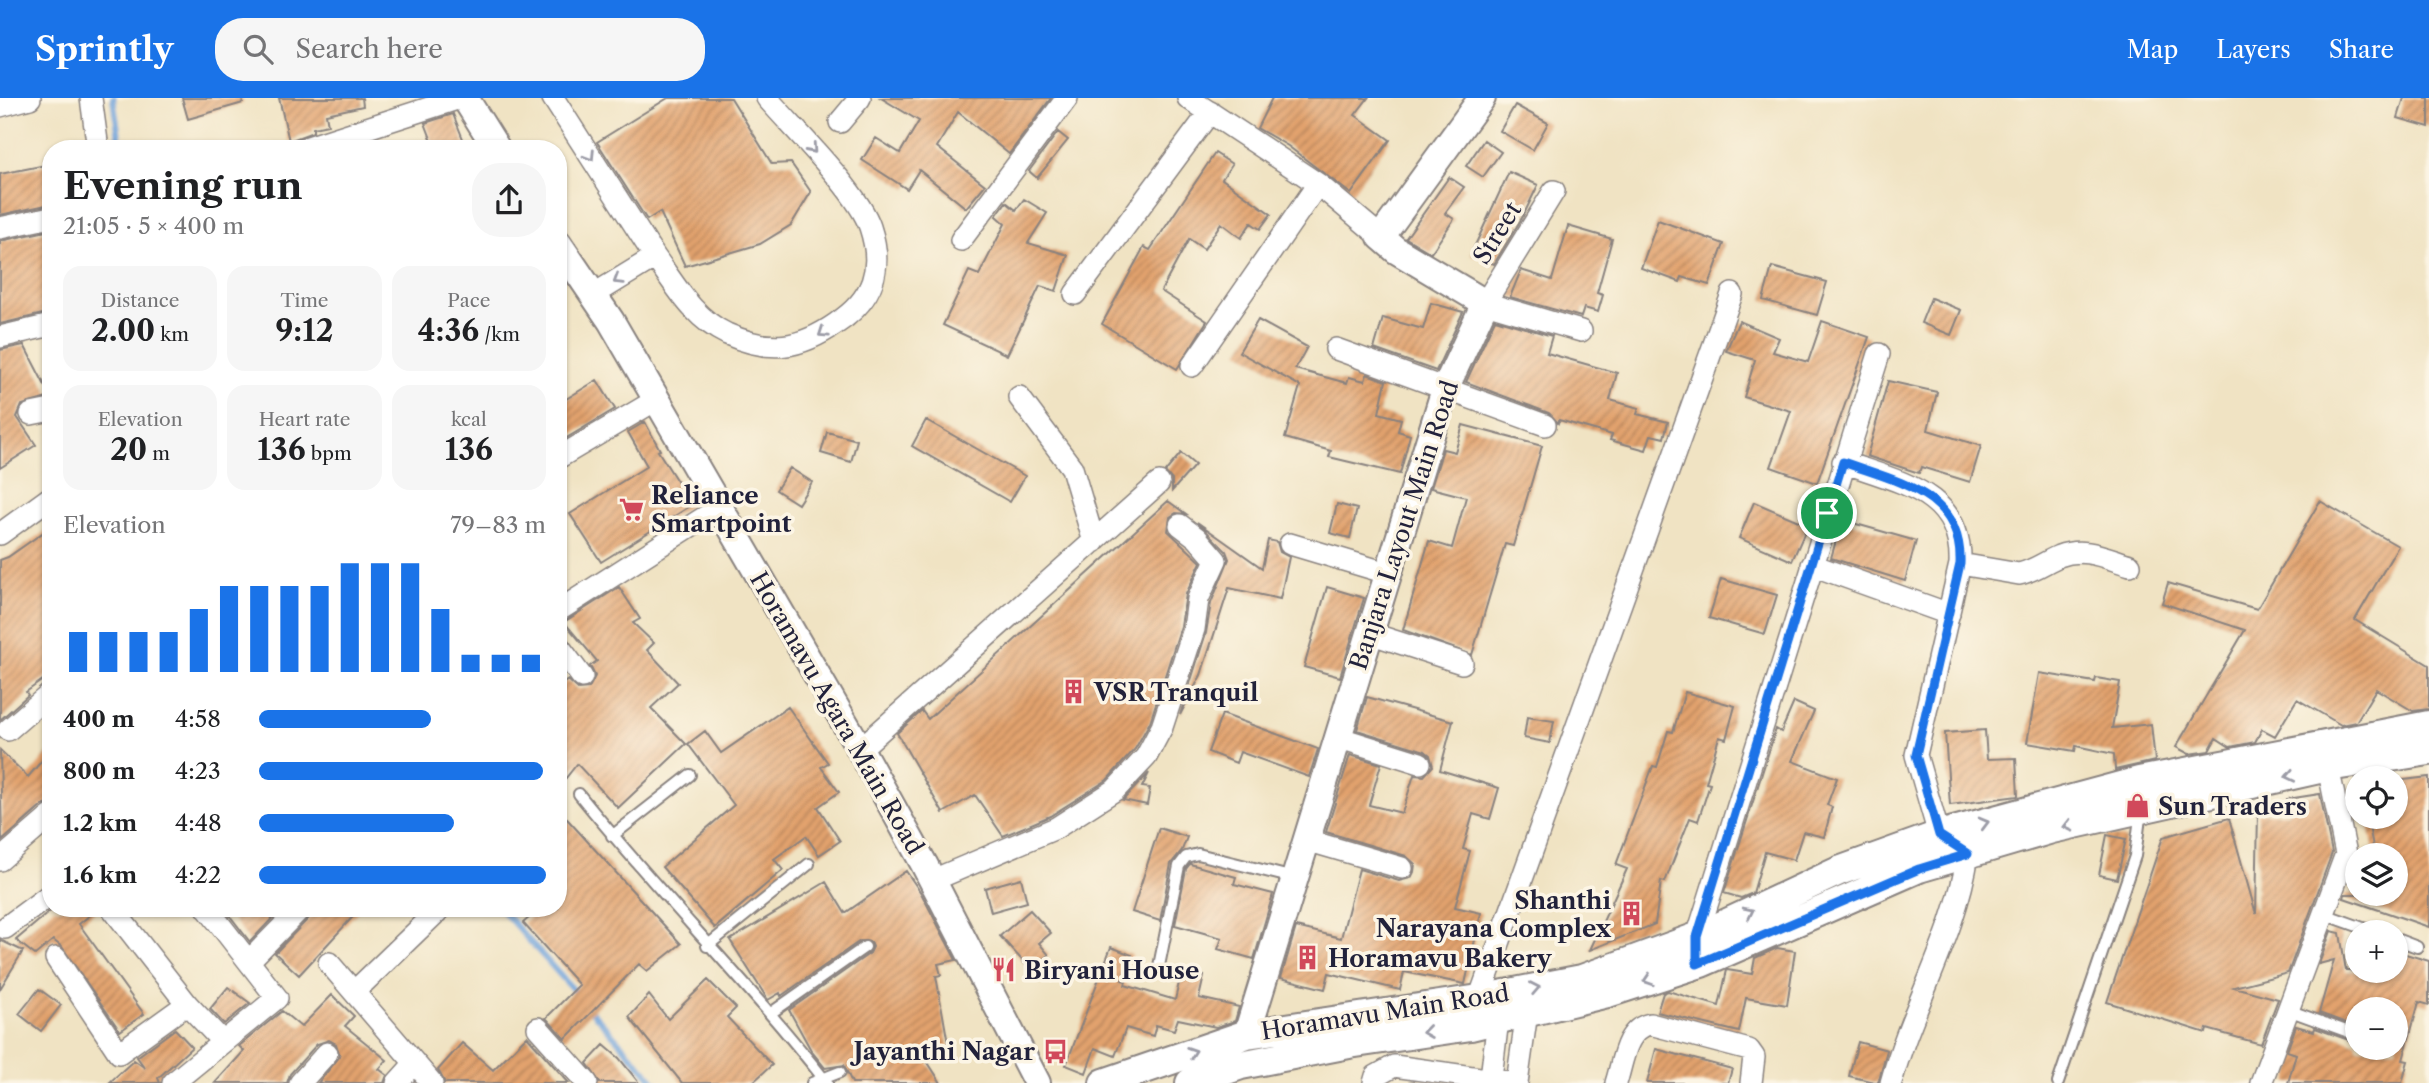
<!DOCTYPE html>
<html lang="en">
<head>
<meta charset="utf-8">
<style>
  body { margin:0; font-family:"Libre Caslon Text",serif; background:#f6f6f6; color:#202124; height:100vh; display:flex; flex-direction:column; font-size:26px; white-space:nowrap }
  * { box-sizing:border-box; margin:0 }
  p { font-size:23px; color:#757577 }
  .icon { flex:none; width:38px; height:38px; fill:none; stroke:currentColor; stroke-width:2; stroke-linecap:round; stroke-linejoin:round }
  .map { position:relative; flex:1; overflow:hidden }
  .sheet { position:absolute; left:42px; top:42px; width:525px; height:777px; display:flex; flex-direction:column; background:#fff; border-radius:28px; box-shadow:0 2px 5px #0004 }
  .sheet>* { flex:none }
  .fabs { position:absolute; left:2345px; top:668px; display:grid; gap:14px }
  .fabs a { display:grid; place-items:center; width:63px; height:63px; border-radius:50%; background:#fff; box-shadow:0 2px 5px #0004; font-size:35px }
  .pin { position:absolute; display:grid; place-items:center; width:60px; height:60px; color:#fff; margin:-30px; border:4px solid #fff; border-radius:50%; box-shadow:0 2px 7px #0007 }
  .round { display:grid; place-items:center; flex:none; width:74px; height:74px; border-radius:28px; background:#f6f6f6 }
  .head { display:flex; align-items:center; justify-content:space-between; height:119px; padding:0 21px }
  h1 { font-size:38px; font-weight:700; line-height:52px }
  .stats { display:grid; grid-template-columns:repeat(3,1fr); gap:10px; height:119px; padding:7px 21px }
  .stats div { display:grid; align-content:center; border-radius:18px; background:#f6f6f6; text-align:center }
  .stats b { font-size:30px; font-weight:700 }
  .stats small { font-size:19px; font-weight:400 }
  .stats p { font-size:19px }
  .chart { height:196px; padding:14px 21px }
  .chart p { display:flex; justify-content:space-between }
  .chart svg { width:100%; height:126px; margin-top:7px; stroke:#1a73e8; stroke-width:6 }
  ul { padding:0 21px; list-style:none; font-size:23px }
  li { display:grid; grid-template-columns:112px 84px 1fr; align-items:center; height:52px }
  li i { height:18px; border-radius:9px; background:#1a73e8 }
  header { display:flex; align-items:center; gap:42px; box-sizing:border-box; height:98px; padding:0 35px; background:#1a73e8; color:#fff }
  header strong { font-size:33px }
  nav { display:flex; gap:38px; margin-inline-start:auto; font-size:24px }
  .search { width:490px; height:63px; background:#f6f6f6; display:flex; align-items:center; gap:18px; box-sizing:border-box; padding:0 24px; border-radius:28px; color:#757577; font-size:26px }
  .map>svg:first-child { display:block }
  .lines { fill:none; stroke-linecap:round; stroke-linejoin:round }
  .stream { stroke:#6ea2da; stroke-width:6 }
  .building { fill:url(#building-hatch) }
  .service-casing { stroke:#89827f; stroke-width:14 }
  .minor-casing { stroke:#89827f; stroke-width:24 }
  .tertiary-casing { stroke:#89827f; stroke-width:30 }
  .secondary-casing { stroke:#89827f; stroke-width:32 }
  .service { stroke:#fff; stroke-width:10 }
  .minor { stroke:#fff; stroke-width:21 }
  .tertiary { stroke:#fff; stroke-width:26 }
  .secondary { stroke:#fff; stroke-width:28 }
  .oneway { stroke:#9c9ca7 }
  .route-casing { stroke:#fff; stroke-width:14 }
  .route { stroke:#1a73e8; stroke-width:9 }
  .labels { text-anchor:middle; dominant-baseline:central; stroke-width:7; stroke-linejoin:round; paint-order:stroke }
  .street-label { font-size:24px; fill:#22223b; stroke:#fcf5e5 }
  .poi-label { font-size:24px; font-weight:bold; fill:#22223b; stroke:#fcf5e5; text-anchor:start }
</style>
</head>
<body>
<header>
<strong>Sprintly</strong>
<div class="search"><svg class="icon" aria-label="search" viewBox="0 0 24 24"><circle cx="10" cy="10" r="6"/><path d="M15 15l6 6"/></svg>Search here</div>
<nav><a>Map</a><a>Layers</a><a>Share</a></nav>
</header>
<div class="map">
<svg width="2429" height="985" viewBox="0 0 2429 985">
  <defs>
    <pattern id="building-hatch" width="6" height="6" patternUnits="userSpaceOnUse" patternTransform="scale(1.75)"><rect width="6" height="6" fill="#e2a26d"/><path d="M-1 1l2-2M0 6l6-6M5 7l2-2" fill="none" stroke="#b7845b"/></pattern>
  </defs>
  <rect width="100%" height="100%" fill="#fcf5e5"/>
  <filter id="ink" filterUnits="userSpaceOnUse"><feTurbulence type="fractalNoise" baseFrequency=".0143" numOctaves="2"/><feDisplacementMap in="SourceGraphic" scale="14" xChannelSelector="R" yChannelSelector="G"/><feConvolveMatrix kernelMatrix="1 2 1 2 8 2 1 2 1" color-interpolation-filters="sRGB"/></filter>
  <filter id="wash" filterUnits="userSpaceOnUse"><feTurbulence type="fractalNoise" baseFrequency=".00686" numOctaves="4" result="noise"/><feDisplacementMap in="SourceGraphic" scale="28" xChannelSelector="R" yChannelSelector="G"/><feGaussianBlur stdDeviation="1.57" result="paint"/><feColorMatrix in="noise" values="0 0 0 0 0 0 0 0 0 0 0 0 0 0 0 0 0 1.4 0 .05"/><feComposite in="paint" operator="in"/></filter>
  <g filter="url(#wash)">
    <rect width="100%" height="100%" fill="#f0e3c3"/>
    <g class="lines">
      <path class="stream" d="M113,0L121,51
        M500,810L578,897
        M587,908L656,985"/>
    </g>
    <g id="blocks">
      <path class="building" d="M182,0H242L243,5L188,21Z
        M279,0H362L363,8L326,16L328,27L313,30V34L289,43Z
        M668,0H731L772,66L791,65L811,94L791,127L760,146L685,168L660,114L647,122L597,44Z
        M881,0H1051L1009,56L958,14L937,49L985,87L966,110L919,72L907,91L862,62L876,40L900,55L919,23Z
        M1272,0H1368L1355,17L1390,42L1351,96L1288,48L1257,30Z
        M2404,0H2429V29L2398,20Z
        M1515,7L1548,25L1533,52L1500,33Z
        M453,16L467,51H435L425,25Z
        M1058,34L1068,42L1037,80L1029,73Z
        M1484,42L1501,54L1483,79L1466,68Z
        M1215,55L1232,66L1222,81L1271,116L1260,131L1251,125L1241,140L1221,125L1204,151L1189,141L1161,193L1207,223L1177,271L1102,226L1144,149L1150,152Z
        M51,66V106L0,117V76Z
        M1509,74L1538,87L1523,118L1494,166L1471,156Z
        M1449,79L1464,89L1445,115L1454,121L1431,155L1406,140Z
        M1024,101L1047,115L1028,145L1068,157L1056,193L1040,188L1007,257L943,227L969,173L979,177L1005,126L996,118L1006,104L1016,112Z
        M1658,122L1724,146L1709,187L1682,179L1680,184L1641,170Z
        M1568,128L1612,141L1597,195L1603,197L1598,214L1584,210L1581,219L1510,199L1521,172L1552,182Z
        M51,132V214L0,226V143Z
        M1772,169L1827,184L1817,217L1763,202Z
        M1931,200L1961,212L1951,237L1921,225Z
        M1431,205L1463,214L1436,273L1374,251L1383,220L1423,231Z
        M1495,221L1552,238L1547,255L1617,275L1610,302L1639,310L1637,316L1668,324L1664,340L1651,337L1646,352L1610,342L1612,337L1559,322L1558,325L1549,315L1466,284Z
        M1258,222L1307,249L1295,271L1347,285L1349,279L1365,283L1367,276L1386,283L1379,315L1401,321L1398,333L1410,337L1400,376L1329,359L1331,353L1285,340L1300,288L1239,254Z
        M1739,223L1779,240L1773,254L1808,264L1822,223L1869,239L1817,385L1771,369L1791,313L1744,299L1755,262L1726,253Z
        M24,247L51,299L22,307L17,319L36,347L0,370V252Z
        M597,282L615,311L558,345V306Z
        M1888,283L1937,294L1928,332L1981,348L1970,384L1921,369L1919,375L1867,358Z
        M926,322L1025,378L1010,404L912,348Z
        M645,324L660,352L658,353L692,407L601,464L570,416L647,368L628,334Z
        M1463,327L1542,348L1513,448L1505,446L1472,557L1403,532L1429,443L1452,450L1466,399L1431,390L1443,351L1455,354Z
        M827,334L857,342L851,364L821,355Z
        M1181,355L1195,367L1172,393V382L1165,374Z
        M790,370L812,384L798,406L776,392Z
        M1168,403L1186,416L1176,415L1170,419L1168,433L1201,464L1186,496L1181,528L1150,624L1135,651L1107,682L1050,718L1003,738L975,697L943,715L897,635L922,613L928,621Z
        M2320,403L2398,448L2355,522L2429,567V611L2413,613L2376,591L2356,624L2341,627L2297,601L2275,638L2262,631L2255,644L2230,649L2216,640L2209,653L2189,656L2176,649L2245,532L2162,505L2168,485L2257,511Z
        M1754,404L1808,427L1792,463L1739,440Z
        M1337,406L1357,411L1350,440L1330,435Z
        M1842,422L1916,443L1905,483L1831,460Z
        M1197,424L1262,470L1268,442L1277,444L1280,454L1289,459L1280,501L1229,490L1201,577L1180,617L1206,535L1211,505L1229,461L1226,453Z
        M51,429V576L26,594L28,597L0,622V462L8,459Z
        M1721,481L1777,497L1765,536L1709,520Z
        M619,489L640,521L633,525L654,545L647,552L678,585L651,610L686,646L618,710L577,666L558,690V589L568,582L578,591L589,590L595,578L590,568L597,563L564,524Z
        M1327,489L1364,500L1340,579L1304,569Z
        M2039,575L2095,584L2096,580L2120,584L2112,630L2151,626L2155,663L2115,672L2114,656L2076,648L2075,653L2027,645Z
        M1685,594L1735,608L1726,641L1719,639L1706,685L1710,686L1698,723L1690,720L1665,784L1661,783L1655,826L1590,852L1627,771L1616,767L1653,668L1657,669L1668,633L1673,634Z
        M1367,599L1453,623L1440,672L1499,690L1490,721L1473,716L1463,751L1470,753L1455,809L1481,815L1465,886L1404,874L1400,892L1329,875L1325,891L1281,880L1296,829L1341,840L1359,771L1399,783L1411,780L1414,774L1415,766L1406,758L1326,734L1350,657L1381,666L1369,707L1402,715L1414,677L1424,678L1433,668L1430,657L1425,653L1357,632Z
        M1794,604L1814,613L1792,663L1837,680L1827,707L1832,709L1824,739L1803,734L1794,762L1765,754L1753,795L1741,800L1724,795L1776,631L1781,634Z
        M788,609L828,665L821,669L839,694L818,709L840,743L819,757L806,738L774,761L783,772L715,830L662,769L734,707L688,646L705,633L721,655Z
        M1222,616L1318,651L1309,679L1240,654L1236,665L1208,654Z
        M1527,619L1554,623L1550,645L1524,640Z
        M1985,632L1987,661L2016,660L2018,698L1950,707L1945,635Z
        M0,652L28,679L51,652V705L42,708L2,743Z
        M1149,675L1142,689L1150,690L1147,707L1123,702Z
        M2429,679V829L2344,800L2345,796H2396V758H2375L2367,719H2396V683Z
        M2320,696L2332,755L2288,875L2234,889L2278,901L2261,946L2207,931L2206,935L2107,904L2163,739L2229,720L2256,816L2258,715H2289L2287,701Z
        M558,711L681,846L647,873L639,866L565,941L546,920L579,887L523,825L530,819L522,810H558Z
        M1159,730L1187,739L1182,752L1171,766L1160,823L1132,814Z
        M2107,737L2126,741L2117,781L2099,777Z
        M1190,766L1236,779L1234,786L1273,796L1254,861L1218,851L1222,840L1175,827L1186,771Z
        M906,773L921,795L956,862L938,866L941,877L936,878L949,951L927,963L941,985H852L844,967L825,970L812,954L789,912L870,855L873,849L871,844L860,843L781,898L780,895L768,902L730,842L826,784L845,815Z
        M1021,780L1027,804L991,814L985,790Z
        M54,810H99L79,826L144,916L120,933L62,849L53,842L35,857L16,842Z
        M224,810H282L250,844Z
        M314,810H361L299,877L275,855L310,819Z
        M1030,812L1051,835L1039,845L1049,857L1031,872L1000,838Z
        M2331,833L2340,835L2346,873H2396V853L2429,863V907L2419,904L2403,962L2408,963L2402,985H2288L2296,956L2287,953L2296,928L2314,933L2315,930L2357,945V950H2396V912H2357V929L2319,915L2334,862L2319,866Z
        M0,842L23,853L0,891Z
        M1111,849L1132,857L1122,882L1126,883L1125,887L1175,902L1182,872L1204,878L1199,900L1239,909L1235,923L1216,929L1178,921L1174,932L1156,927L1153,938L1126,930L1115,958L1095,950L1086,975L1066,967Z
        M1777,850L1795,853L1787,907L1746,900L1739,934L1657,914L1663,895L1668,893L1719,908L1727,872L1752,876L1755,860Z
        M708,882L736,910L727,919L772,967L752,985H682L629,919L649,897L668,921Z
        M228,889L250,905L224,926L210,911Z
        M39,891L61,907L41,933L19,916Z
        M332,897L354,918L345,928L387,962L379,971L387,977L384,985H318L340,958L336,946L329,942L317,946L290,976L287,985H215L244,953L239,948L282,913L301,929Z
        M175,931L192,949L158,980L160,985H109L134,962L145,970L137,959Z
        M527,938L569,985H445L438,972L462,945L493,972Z
        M1858,944L1887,952L1878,985L1849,978Z
        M604,947L619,960L639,985H600L587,965Z
        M1656,951L1732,971L1728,985H1647Z"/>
    </g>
  </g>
  <g filter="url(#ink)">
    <use href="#blocks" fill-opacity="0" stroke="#89827f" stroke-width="2"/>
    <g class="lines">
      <defs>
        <path id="service" d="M579,696C658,795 749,885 827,985
          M612,738L690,677
          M2324,816L2377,835
          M2396,841L2417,849
          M707,848L809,766
          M1158,873L1179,768L1186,759L1198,756L1294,780
          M2288,912L2357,937
          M771,915L865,849
          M812,985L840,974
          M2058,985L2135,758L2141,712"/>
        <path id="minor" d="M91,0L98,51
          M553,0L655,159
          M1188,0L1318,86L1381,139
          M0,8L30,0
          M840,24L860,0
          M302,51L460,0
          M1554,93L1485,205L1581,233
          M0,130L51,119
          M961,142L1067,0
          M1075,196L1210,14
          M593,197L655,159C676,188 693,220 727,236C770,255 800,251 837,225C873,201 884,171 870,129C859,95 793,30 767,0
          M0,239L51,227
          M1336,251L1545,327
          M1192,268L1318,86
          M1019,299L1072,370L1094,444
          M31,316L51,312
          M558,360L656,302
          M1843,364C1898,384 1963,394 1960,466L1916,657L1939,737L1968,756C1956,837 1912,907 1891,985
          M0,436L51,399
          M1290,446L1387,475
          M1960,466L2019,476C2034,473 2045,464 2059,458C2084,448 2106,460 2130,467
          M1812,467L1949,516
          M558,513L719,410
          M1369,535L1462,565
          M558,547L582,579
          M8,632L51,595
          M1337,639L1420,665
          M860,651L1159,385
          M1306,742L1402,770
          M0,762L51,718
          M933,782L1056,730L1115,692L1146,659L1162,629L1194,531L1198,501L1216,462L1197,440L1180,427
          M5,830L51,796
          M1697,849V839L1879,256
          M56,860L119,955L187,906L112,810
          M249,863L301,810
          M329,865L432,985
          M355,893L441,810
          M1479,901L1732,196
          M187,906L222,943
          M538,930L587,985
          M1491,980L1498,921
          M173,985L277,900L207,810
          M300,985L327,955
          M397,985L415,965
          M1374,985L1376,978L1394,968L1515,985
          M1517,985L1527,914
          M1616,985C1623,964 1625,931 1650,926L1749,952L1754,959L1751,985
          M2261,985L2346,756L2328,669L2321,657"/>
        <path id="tertiary" d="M465,0L497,51
          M558,145L611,223L860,651L924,766L1037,985
          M1247,936L1445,291L1485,205L1396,152L1381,139L1482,0"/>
        <path id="secondary" d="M1104,985L1247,936L1479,901L1582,881L1697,839L1839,773L1939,737L2139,683L2429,627
          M1190,985L1241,967L1349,946L1471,928L1608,895L1701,865L1919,770L2052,731L2328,669L2429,653"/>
      </defs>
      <use href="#service" class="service-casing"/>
      <use href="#minor" class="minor-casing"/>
      <use href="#tertiary" class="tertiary-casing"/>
      <use href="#secondary" class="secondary-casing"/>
      <use href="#service" class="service"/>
      <use href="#minor" class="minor"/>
      <use href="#tertiary" class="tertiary"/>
      <use href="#secondary" class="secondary"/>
    </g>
    <defs><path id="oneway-chevron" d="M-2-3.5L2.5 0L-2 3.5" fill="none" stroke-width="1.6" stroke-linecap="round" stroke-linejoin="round" transform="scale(1.75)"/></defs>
    <g class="oneway">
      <use href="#oneway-chevron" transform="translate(812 51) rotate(48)"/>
      <use href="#oneway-chevron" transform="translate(590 58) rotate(58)"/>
      <use href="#oneway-chevron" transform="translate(618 182) rotate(148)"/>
      <use href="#oneway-chevron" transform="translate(823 235) rotate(146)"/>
      <use href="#oneway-chevron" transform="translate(2290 678) rotate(168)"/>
      <use href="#oneway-chevron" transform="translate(1984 725) rotate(-15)"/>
      <use href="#oneway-chevron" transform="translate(2068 728) rotate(166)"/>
      <use href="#oneway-chevron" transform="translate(1749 814) rotate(-26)"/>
      <use href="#oneway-chevron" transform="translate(1648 882) rotate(162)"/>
      <use href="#oneway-chevron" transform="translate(1535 890) rotate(-11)"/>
      <use href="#oneway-chevron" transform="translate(1427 934) rotate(172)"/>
      <use href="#oneway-chevron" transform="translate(1192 954) rotate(-19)"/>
    </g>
  </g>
  <g class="lines" filter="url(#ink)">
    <defs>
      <path id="route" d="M1843,364C1897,384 1963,395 1960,466L1916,657L1939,737L1968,756L1919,771L1697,866V839Z"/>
    </defs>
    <use href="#route" class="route-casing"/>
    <use href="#route" class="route"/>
  </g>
  <defs>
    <symbol id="supermarket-bare" viewBox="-9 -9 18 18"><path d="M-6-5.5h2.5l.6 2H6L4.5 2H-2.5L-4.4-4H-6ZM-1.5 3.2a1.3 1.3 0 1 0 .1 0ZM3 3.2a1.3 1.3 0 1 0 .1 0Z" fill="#d1495b" stroke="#fcf5e5" stroke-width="2.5" paint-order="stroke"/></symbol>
    <symbol id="building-bare" viewBox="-9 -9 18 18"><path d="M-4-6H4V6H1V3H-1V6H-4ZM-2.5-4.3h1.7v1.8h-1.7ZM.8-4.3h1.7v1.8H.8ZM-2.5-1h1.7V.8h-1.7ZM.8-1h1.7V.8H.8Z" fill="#d1495b" stroke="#fcf5e5" stroke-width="2.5" paint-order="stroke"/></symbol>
    <symbol id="shop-bare" viewBox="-9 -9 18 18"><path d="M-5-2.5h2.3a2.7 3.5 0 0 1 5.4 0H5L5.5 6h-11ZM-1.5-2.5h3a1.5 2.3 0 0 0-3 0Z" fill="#d1495b" stroke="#fcf5e5" stroke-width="2.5" paint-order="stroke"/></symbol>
    <symbol id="restaurant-bare" viewBox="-9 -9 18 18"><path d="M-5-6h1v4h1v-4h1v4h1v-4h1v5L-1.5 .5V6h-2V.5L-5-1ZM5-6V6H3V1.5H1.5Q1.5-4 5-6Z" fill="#d1495b" stroke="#fcf5e5" stroke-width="2.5" paint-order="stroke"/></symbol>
    <symbol id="bus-bare" viewBox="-9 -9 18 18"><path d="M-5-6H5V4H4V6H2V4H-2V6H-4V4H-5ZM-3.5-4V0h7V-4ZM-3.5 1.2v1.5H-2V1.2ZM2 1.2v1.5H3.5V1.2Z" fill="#d1495b" stroke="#fcf5e5" stroke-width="2.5" paint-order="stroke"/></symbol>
  </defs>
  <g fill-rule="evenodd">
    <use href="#supermarket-bare" x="614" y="394" width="35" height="35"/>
    <use href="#building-bare" x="1056" y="576" width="35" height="35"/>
    <use href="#shop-bare" x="2120" y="690" width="35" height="35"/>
    <use href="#building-bare" x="1614" y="798" width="35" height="35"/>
    <use href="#building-bare" x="1290" y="842" width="35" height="35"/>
    <use href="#restaurant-bare" x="986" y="854" width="35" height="35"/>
    <use href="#bus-bare" x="1038" y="936" width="35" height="35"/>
  </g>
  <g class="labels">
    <g class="street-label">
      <text transform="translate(1497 135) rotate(-58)">Street</text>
      <text transform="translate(1404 427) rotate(-72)">Banjara Layout Main Road</text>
      <text transform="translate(837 615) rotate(60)">Horamavu Agara Main Road</text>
      <text transform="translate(1385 914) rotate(-9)">Horamavu Main Road</text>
    </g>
    <g class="poi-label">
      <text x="651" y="397">Reliance<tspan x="651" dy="28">Smartpoint</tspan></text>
      <text x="1094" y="594">VSR Tranquil</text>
      <text x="2158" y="708">Sun Traders</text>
      <text x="1611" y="802" text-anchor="end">Shanthi<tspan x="1611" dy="28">Narayana Complex</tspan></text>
      <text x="1328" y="860">Horamavu Bakery</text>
      <text x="1024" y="872">Biryani House</text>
      <text x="1035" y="953" text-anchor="end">Jayanthi Nagar</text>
    </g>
  </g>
</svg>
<div class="fabs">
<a><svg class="icon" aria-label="locate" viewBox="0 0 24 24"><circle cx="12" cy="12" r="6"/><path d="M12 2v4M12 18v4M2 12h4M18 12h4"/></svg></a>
<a><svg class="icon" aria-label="layers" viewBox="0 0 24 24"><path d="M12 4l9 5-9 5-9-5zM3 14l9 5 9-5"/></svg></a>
<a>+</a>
<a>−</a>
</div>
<div class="pin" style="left:1827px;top:415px;background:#1e9e55"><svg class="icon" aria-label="arrive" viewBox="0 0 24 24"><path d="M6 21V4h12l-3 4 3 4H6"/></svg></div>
<section class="sheet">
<div class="head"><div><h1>Evening run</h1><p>21:05 · 5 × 400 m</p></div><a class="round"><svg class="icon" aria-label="share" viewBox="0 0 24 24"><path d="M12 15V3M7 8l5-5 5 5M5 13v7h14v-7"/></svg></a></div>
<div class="stats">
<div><p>Distance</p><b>2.00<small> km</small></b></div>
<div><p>Time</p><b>9:12</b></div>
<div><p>Pace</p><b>4:36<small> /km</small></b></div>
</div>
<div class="stats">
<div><p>Elevation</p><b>20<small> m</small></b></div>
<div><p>Heart rate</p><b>136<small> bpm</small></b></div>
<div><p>kcal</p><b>136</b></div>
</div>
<div class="chart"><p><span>Elevation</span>79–83 m</p>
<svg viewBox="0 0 160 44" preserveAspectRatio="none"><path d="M5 44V30M15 44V30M25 44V30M35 44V30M45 44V22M55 44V14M65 44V14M75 44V14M85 44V14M95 44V6M105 44V6M115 44V6M125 44V22M135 44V38M145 44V38M155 44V38"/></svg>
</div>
<ul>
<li><b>400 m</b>4:58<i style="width:60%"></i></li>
<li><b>800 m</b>4:23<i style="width:99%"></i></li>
<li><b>1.2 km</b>4:48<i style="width:68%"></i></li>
<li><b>1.6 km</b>4:22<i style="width:100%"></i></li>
</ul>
</section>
</div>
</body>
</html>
